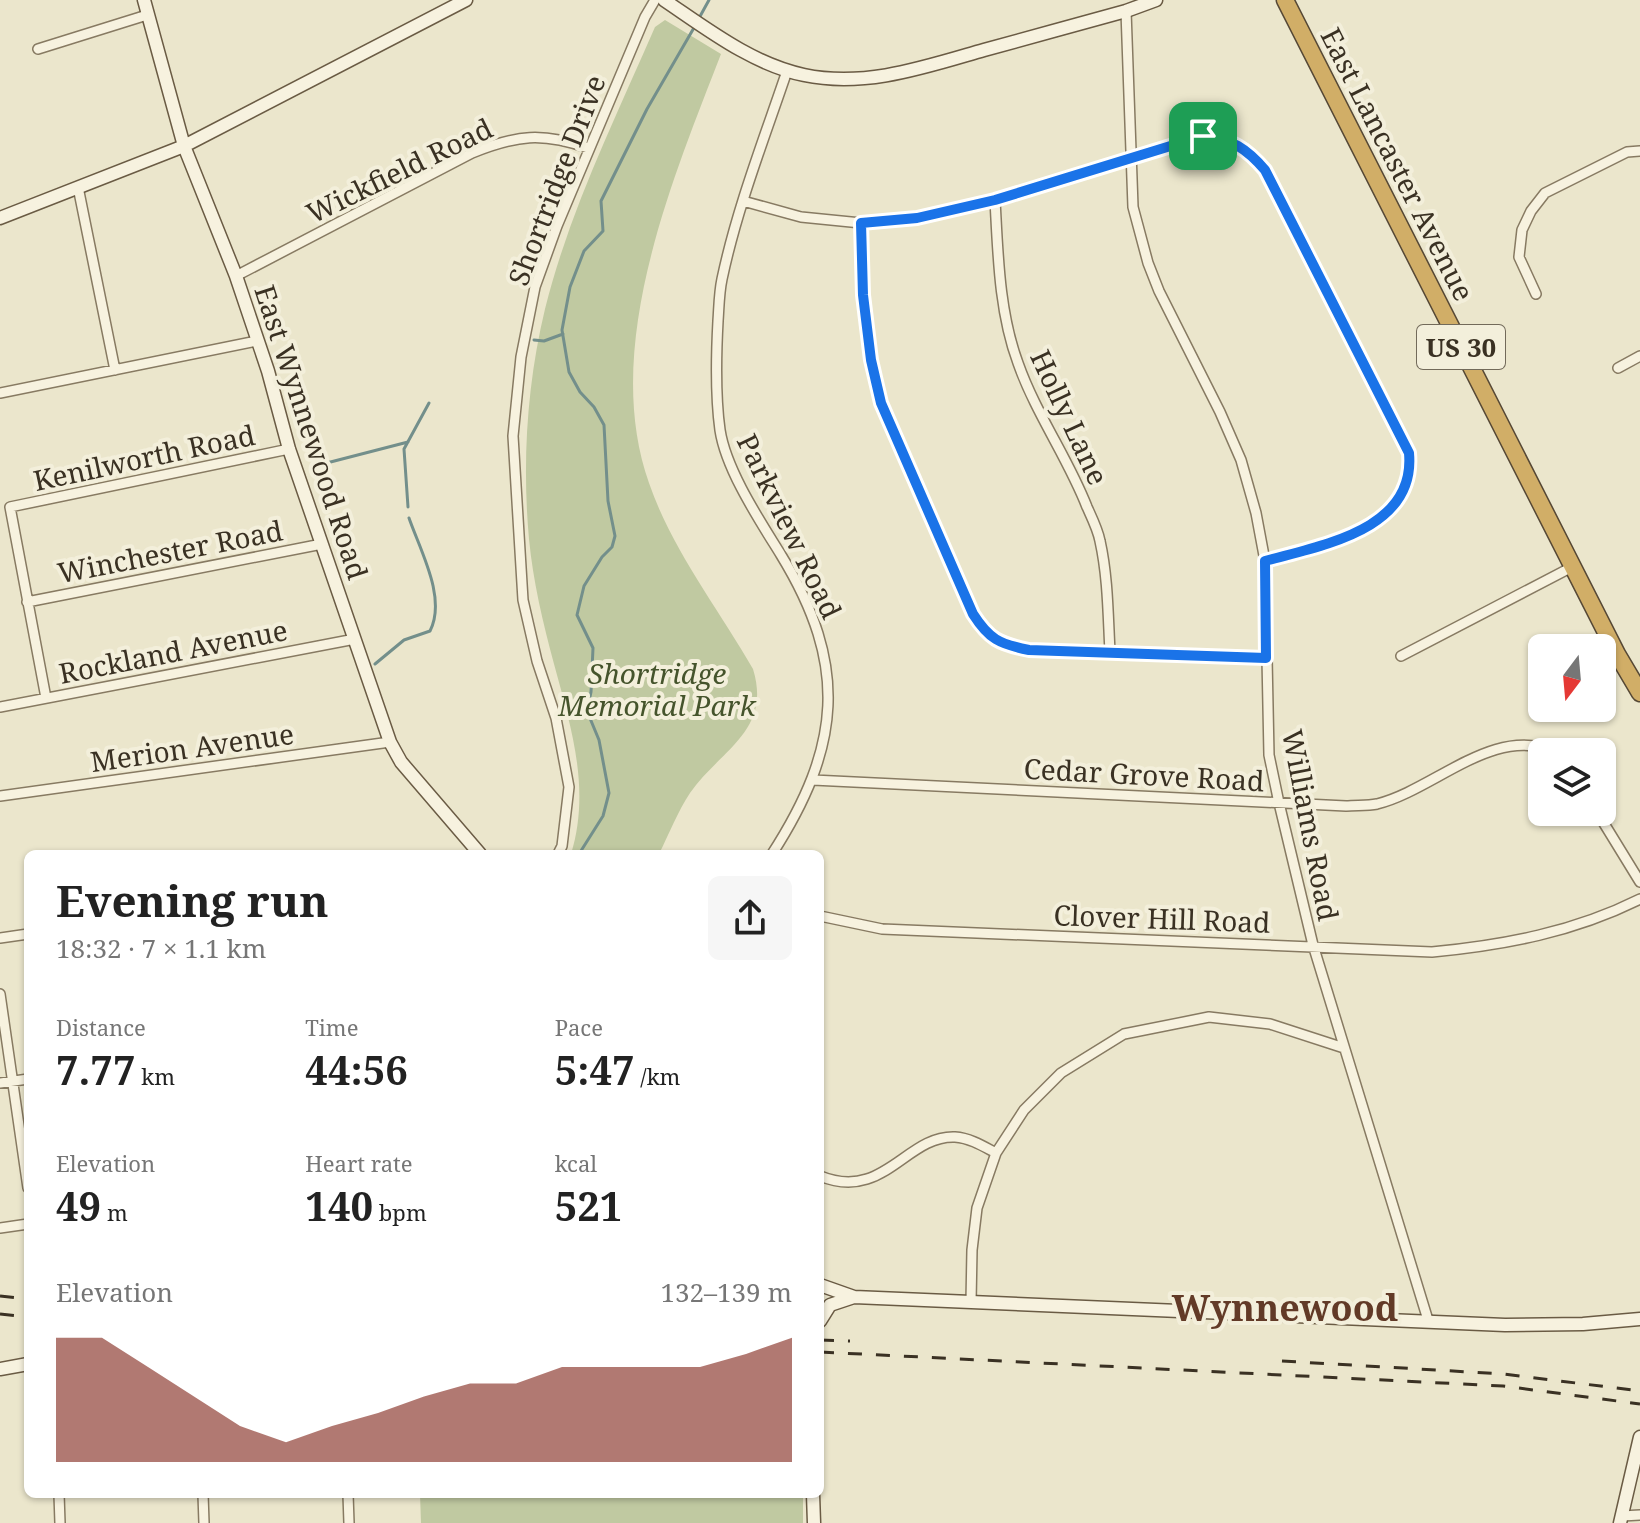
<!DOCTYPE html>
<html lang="en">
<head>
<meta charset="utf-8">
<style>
  body { margin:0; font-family:"Noto Serif",serif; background:#f6f6f6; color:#222; height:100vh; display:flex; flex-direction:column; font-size:30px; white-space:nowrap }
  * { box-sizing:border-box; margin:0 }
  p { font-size:26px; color:#767676 }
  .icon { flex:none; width:44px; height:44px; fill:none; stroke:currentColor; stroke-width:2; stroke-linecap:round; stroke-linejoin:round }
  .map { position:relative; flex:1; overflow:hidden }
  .side { position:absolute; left:24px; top:850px; width:800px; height:648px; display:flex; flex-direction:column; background:#fff; border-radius:12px; box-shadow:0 2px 6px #0004 }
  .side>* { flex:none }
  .needle { width:52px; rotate:196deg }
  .fabs { position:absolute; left:1528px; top:634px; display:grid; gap:16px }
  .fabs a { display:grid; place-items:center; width:88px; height:88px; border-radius:12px; background:#fff; box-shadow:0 2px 6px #0004; font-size:40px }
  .pin { position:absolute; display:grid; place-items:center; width:68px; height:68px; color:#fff; margin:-34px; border-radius:16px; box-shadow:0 4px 12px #0006 }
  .round { display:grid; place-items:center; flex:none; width:84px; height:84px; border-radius:12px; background:#f6f6f6 }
  .head { display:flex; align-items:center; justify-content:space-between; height:136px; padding:0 32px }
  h1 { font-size:44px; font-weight:700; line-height:60px }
  .metrics { display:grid; grid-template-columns:repeat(3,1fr); gap:12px; height:136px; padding:8px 32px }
  .metrics div { display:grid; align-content:center }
  .metrics b { font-size:40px; font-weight:700 }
  .metrics small { font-size:22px; font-weight:400 }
  .metrics p { font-size:22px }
  .chart { height:224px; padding:16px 32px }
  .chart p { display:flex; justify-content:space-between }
  .chart svg { width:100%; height:144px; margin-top:8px; fill:#914137; opacity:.7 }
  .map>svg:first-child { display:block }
  .green { fill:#c0c9a1 }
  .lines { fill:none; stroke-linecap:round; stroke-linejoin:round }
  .stream { stroke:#738f8b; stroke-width:3 }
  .street-casing { stroke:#877a62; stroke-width:12 }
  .secondary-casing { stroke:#6a5b44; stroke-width:15 }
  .highway-casing { stroke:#564835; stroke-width:19 }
  .street { stroke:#f7f2df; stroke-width:9 }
  .secondary { stroke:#f7f2df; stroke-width:12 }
  .highway { stroke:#d1ae67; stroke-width:16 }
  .rail { stroke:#3a3123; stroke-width:3; stroke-dasharray:14 14; stroke-linecap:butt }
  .route-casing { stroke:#fff; stroke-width:16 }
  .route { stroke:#1a73e8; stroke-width:10 }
  .labels { text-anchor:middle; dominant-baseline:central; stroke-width:8; stroke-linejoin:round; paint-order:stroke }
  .shield { fill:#f3efdb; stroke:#726a5a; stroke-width:2 }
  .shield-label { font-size:26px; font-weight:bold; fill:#3a3123 }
  .street-label { font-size:28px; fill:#3a3123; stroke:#f3efdb }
  .park-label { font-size:28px; font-style:italic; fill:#45542c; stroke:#f3efdb }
  .district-label { font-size:36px; font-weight:bold; fill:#623a27; stroke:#f3efdb }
</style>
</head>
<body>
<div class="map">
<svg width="1640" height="1523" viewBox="0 0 1640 1523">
  <rect width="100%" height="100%" fill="#ebe6cc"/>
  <path class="green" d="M665,20L721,54C672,181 601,348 649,483C672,550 718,608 753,669C772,731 721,749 690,793C678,811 669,834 659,854H571C591,789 571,727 554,664C543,623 533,581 529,539C522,462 527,384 545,309C569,212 615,119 655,27Z
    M420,1494H803V1523H421Z"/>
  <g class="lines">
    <path class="stream" d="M698,20L709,0
      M534,340L544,341L563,334
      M315,466L408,442
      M408,507L404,449L429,403
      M375,664L404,640L430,631C447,598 420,550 409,518
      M579,854L603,816L609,793L599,740L587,711L591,692L593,648L577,615L584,586L602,557L612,547L615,536L608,501L604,425L594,407L580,392L569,372L562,330L570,287L584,251L603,231L601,201L647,109L695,26"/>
    <defs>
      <path id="street" d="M1126,11L1133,207L1148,263L1159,291L1220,412L1241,460L1256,513L1265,561L1269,755L1279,803L1313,945L1428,1320
        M38,49L147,15
        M78,187L115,370
        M995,200C998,254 999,312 1018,363C1036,414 1068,458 1087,507C1092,518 1098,530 1100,541C1108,577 1108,615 1110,652
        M743,201L801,217L861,223L917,218L995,200L1203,136C1231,138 1247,149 1265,170L1409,453C1415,530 1322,545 1265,561
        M861,223L863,295L871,360L881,403L973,614C989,639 999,644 1029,650L1266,658
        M236,276L472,153C517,135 542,132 588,148
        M1536,294L1519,257L1522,230L1531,211L1545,193L1627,152L1640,151
        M1618,368L1640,356
        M0,393L257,341
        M27,602L322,544
        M1401,656L1572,567
        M46,698L10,507L289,449
        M0,707L355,639
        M813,780L1346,806C1356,805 1367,806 1377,804C1434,790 1495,724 1554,752
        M0,796L390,742
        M1597,812L1640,882
        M558,854L562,846L569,787L556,718L537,661L523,600L513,436L521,357L535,287L557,226L645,17L655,0
        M772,854C841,747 849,666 781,555C760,521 726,470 720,430C715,394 716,358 718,321C719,307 719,293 722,279C737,208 764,139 787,71
        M820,916L882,929L1432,952C1505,945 1574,932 1640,899
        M0,938L28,934
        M0,994L28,1188
        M0,1083L28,1079
        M820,1176C884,1202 906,1135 955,1137C970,1138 983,1146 996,1153
        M0,1228L28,1224
        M971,1302L972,1250L977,1208L996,1153L1024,1110L1061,1073L1124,1034L1209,1017L1270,1024L1344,1048
        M59,1494L60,1523
        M203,1494L204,1523
        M348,1494L349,1523
        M1622,1516L1640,1515"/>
      <path id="secondary" d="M144,0L184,146L236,276L268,371L289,449L390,742L401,762L480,854
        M664,0C707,29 752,64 804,75C865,88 925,67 984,50C1031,37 1079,24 1126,11L1156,0
        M0,218L184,146L466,0
        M820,1285L854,1297L1505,1325L1583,1324L1640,1319
        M820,1321L830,1305L854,1297
        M0,1369L28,1364
        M813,1494L814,1523
        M1620,1523L1640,1437"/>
      <path id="highway" d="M1285,0L1617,654L1640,693"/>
    </defs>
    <use href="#street" class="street-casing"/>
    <use href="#secondary" class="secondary-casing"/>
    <use href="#highway" class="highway-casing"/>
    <use href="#street" class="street"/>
    <use href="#secondary" class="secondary"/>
    <use href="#highway" class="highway"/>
    <path class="rail" d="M0,1296L28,1299
      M0,1314L28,1317
      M820,1340L850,1341
      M820,1352L1503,1386L1640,1404
      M1282,1361L1504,1374L1640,1391"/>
  </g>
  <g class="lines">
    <defs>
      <path id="route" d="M1203,136C1231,138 1247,149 1265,170L1409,453C1416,530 1322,545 1265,561L1266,658L1029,650C999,644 989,639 973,614L881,403L871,360L863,295L861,223L917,218L995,200Z"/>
    </defs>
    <use href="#route" class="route-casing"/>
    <use href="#route" class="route"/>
  </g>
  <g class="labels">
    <rect class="shield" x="1417" y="325" width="88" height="44" rx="6"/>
    <g class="shield-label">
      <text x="1461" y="347">US 30</text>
    </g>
    <g class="street-label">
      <text transform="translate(1398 164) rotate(63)">East Lancaster Avenue</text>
      <text transform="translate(399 170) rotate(-26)">Wickfield Road</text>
      <text transform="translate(556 180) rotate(-69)">Shortridge Drive</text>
      <text transform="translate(1070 417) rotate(65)">Holly Lane</text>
      <text transform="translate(312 432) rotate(72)">East Wynnewood Road</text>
      <text transform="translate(144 457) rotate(-12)">Kenilworth Road</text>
      <text transform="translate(790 526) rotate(64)">Parkview Road</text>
      <text transform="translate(170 551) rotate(-11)">Winchester Road</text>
      <text transform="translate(173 651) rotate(-11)">Rockland Avenue</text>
      <text transform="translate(192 747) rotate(-8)">Merion Avenue</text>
      <text transform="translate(1144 774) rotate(3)">Cedar Grove Road</text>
      <text transform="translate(1311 825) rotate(79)">Williams Road</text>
      <text transform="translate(1162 918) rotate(2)">Clover Hill Road</text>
    </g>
    <g class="park-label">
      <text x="657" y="673">Shortridge<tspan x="657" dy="32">Memorial Park</tspan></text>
    </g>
    <g class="district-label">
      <text x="1285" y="1307">Wynnewood</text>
    </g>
  </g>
</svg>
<div class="fabs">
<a><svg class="needle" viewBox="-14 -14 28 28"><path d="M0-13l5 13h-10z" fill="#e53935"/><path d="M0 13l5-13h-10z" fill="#767676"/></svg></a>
<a><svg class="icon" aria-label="layers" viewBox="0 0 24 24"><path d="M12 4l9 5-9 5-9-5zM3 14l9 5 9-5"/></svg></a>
</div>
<div class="pin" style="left:1203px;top:136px;background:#1e9e55"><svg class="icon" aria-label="arrive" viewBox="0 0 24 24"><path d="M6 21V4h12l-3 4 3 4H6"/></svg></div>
<section class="side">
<div class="head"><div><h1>Evening run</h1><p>18:32 · 7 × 1.1 km</p></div><a class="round"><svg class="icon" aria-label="share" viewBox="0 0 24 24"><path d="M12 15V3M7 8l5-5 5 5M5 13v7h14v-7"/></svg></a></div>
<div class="metrics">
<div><p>Distance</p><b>7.77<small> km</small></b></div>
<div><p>Time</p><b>44:56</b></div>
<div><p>Pace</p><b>5:47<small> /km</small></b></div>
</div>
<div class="metrics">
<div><p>Elevation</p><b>49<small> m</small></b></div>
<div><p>Heart rate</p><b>140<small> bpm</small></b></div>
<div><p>kcal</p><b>521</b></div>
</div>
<div class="chart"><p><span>Elevation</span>132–139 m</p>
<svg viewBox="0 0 160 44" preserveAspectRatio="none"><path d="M0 44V6L10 6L20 15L30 24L40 33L50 38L60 33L70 29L80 24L90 20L100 20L110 15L120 15L130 15L140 15L150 11L160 6V44z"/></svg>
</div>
</section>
</div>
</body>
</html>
